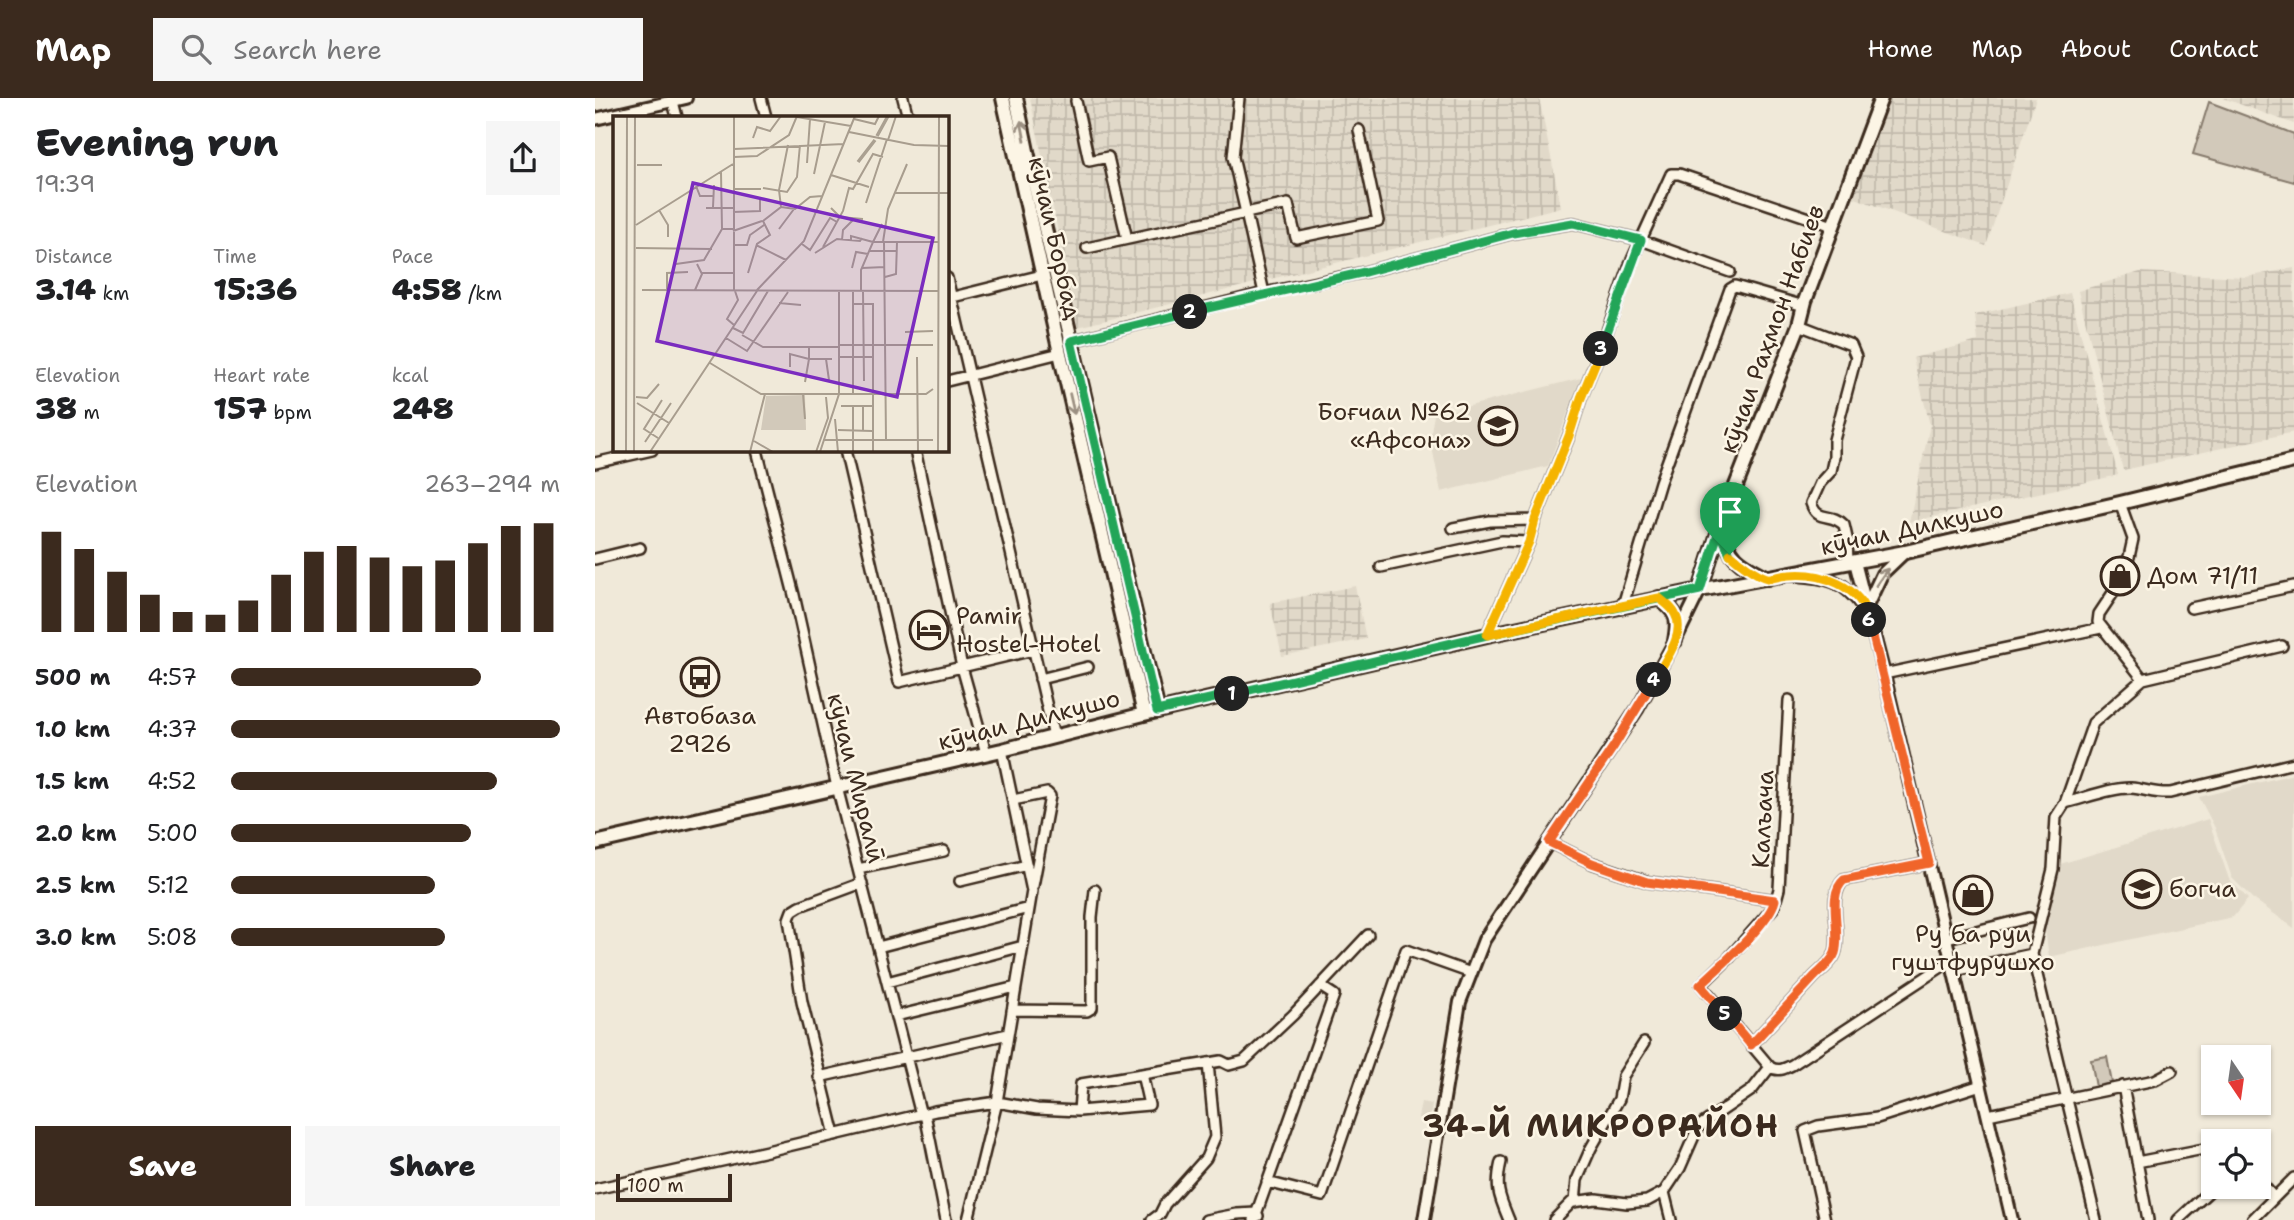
<!DOCTYPE html>
<html lang="en">
<head>
<meta charset="utf-8">
<style>
  body { margin:0; font-family:"Shantell Sans",sans-serif; background:#f6f6f6; color:#202124; height:100vh; display:flex; flex-direction:column; font-size:26px; white-space:nowrap }
  * { box-sizing:border-box; margin:0 }
  p { font-size:23px; color:#757577 }
  .icon { flex:none; width:38px; height:38px; fill:none; stroke:currentColor; stroke-width:2; stroke-linecap:round; stroke-linejoin:round }
  .map { position:relative; flex:1; overflow:hidden }
  .sheet { display:flex; flex-direction:column; background:#fff; width:595px }
  .sheet>* { flex:none }
  .needle { width:46px; rotate:167deg }
  .buttons { position:absolute; left:1606px; top:947px; display:grid; gap:14px }
  .buttons a { display:grid; place-items:center; width:70px; height:70px; border-radius:0px; background:#fff; box-shadow:0 2px 5px #0004; font-size:35px }
  .scale { position:absolute; left:21px; bottom:18px; width:116px; box-sizing:border-box; padding-left:7px; border:4px solid #3b2a1e; border-top:0; font-size:19px; line-height:24px; white-space:nowrap; color:#3b2a1e; -webkit-text-stroke:5px #fcf5e5; paint-order:stroke }
  .pin { position:absolute; display:grid; place-items:center; width:60px; height:60px; color:#fff; margin:-72px -30px; border-radius:50% 50% 50% 0; rotate:-45deg; box-shadow:0 0 7px #0007 }
  .pin .icon { rotate:45deg }
  .km { position:absolute; width:35px; height:35px; margin:-18px; border-radius:50%; background:#222; color:#fff; font-size:19px; line-height:35px; text-align:center }
  .round { display:grid; place-items:center; flex:none; width:74px; height:74px; border-radius:0px; background:#f6f6f6 }
  .head { display:flex; align-items:center; justify-content:space-between; height:119px; padding:0 35px }
  h1 { font-size:38px; font-weight:800; line-height:52px }
  .figures { display:grid; grid-template-columns:repeat(3,1fr); gap:10px; height:119px; padding:7px 35px }
  .figures div { display:grid; align-content:center }
  .figures b { font-size:30px; font-weight:800 }
  .figures small { font-size:19px; font-weight:400 }
  .figures p { font-size:19px }
  .chart { height:196px; padding:14px 35px }
  .chart p { display:flex; justify-content:space-between }
  .chart svg { width:100%; height:126px; margin-top:7px; stroke:#3b2a1e; stroke-width:6 }
  .action { display:flex; gap:14px; margin-top:auto; padding:14px 35px }
  .action a { flex:1; height:80px; border-radius:0px; background:#3b2a1e; color:#fff; font-size:28px; font-weight:800; line-height:80px; text-align:center }
  .action a+a { background:#f6f6f6; color:#202124 }
  ul { padding:0 35px; list-style:none; font-size:23px }
  li { display:grid; grid-template-columns:112px 84px 1fr; align-items:center; height:52px }
  li i { height:18px; border-radius:9px; background:#3b2a1e }
  header { display:flex; align-items:center; gap:42px; box-sizing:border-box; height:98px; padding:0 35px; background:#3b2a1e; color:#fff }
  header strong { font-size:33px }
  nav { display:flex; gap:38px; margin-inline-start:auto; font-size:24px }
  .search { width:490px; height:63px; background:#f6f6f6; display:flex; align-items:center; gap:18px; box-sizing:border-box; padding:0 24px; border-radius:0px; color:#757577; font-size:26px }
  main { display:flex; flex:1; min-height:0 }
  .map>svg:first-child { display:block }
  .built { fill:#e1d9c9 }
  .industrial { fill:url(#industrial-grid) }
  .green { fill:#d2c9ba; stroke:#867a6c; stroke-width:2 }
  .lines { fill:none; stroke-linecap:round; stroke-linejoin:round }
  .minor-casing { stroke:#3b2a1e; stroke-width:14 }
  .tertiary-casing { stroke:#3b2a1e; stroke-width:16 }
  .secondary-casing { stroke:#3b2a1e; stroke-width:18 }
  .minor { stroke:#fcf5e5; stroke-width:9 }
  .tertiary { stroke:#fcf5e5; stroke-width:10 }
  .secondary { stroke:#fcf5e5; stroke-width:12 }
  .oneway { stroke:#9c9082 }
  .split-1-casing { stroke:#fff; stroke-width:14 }
  .split-2-casing { stroke:#fff; stroke-width:14 }
  .split-3-casing { stroke:#fff; stroke-width:14 }
  .split-4-casing { stroke:#fff; stroke-width:14 }
  .split-5-casing { stroke:#fff; stroke-width:14 }
  .split-6-casing { stroke:#fff; stroke-width:14 }
  .split-7-casing { stroke:#fff; stroke-width:14 }
  .split-1 { stroke:#22a559; stroke-width:9 }
  .split-2 { stroke:#22a559; stroke-width:9 }
  .split-3 { stroke:#22a559; stroke-width:9 }
  .split-4 { stroke:#f5b400; stroke-width:9 }
  .split-5 { stroke:#f0652b; stroke-width:9 }
  .split-6 { stroke:#f0652b; stroke-width:9 }
  .split-7 { stroke:#f5b400; stroke-width:9 }
  .labels { text-anchor:middle; dominant-baseline:central; stroke-width:5; stroke-linejoin:round; paint-order:stroke }
  .street-label { font-size:24px; fill:#3b2a1e; stroke:#fcf5e5 }
  .poi-label { font-size:24px; fill:#3b2a1e; stroke:#fcf5e5; text-anchor:start }
  .district-label { font-size:32px; font-weight:bold; letter-spacing:2px; fill:#3b2a1e; stroke:#fcf5e5 }
  .inset-river { fill:none; stroke:#aaa091; stroke-width:3.5 }
  .inset-road { fill:none; stroke:#a89d8e; stroke-width:2 }
  .view { fill:#7b2cbf; fill-opacity:0.15; stroke:#7b2cbf; stroke-width:3.5 }
  .inset-edge { fill:none; stroke:#3b2a1e; stroke-width:3.5 }
</style>
</head>
<body>
<header>
<strong>Map</strong>
<div class="search"><svg class="icon" aria-label="search" viewBox="0 0 24 24"><circle cx="10" cy="10" r="6"/><path d="M15 15l6 6"/></svg>Search here</div>
<nav><a>Home</a><a>Map</a><a>About</a><a>Contact</a></nav>
</header>
<main>
<section class="sheet">
<div class="head"><div><h1>Evening run</h1><p>19:39</p></div><a class="round"><svg class="icon" aria-label="share" viewBox="0 0 24 24"><path d="M12 15V3M7 8l5-5 5 5M5 13v7h14v-7"/></svg></a></div>
<div class="figures">
<div><p>Distance</p><b>3.14<small> km</small></b></div>
<div><p>Time</p><b>15:36</b></div>
<div><p>Pace</p><b>4:58<small> /km</small></b></div>
</div>
<div class="figures">
<div><p>Elevation</p><b>38<small> m</small></b></div>
<div><p>Heart rate</p><b>157<small> bpm</small></b></div>
<div><p>kcal</p><b>248</b></div>
</div>
<div class="chart"><p><span>Elevation</span>263–294 m</p>
<svg viewBox="0 0 160 44" preserveAspectRatio="none"><path d="M5 44V9M15 44V15M25 44V23M35 44V31M45 44V37M55 44V38M65 44V33M75 44V24M85 44V16M95 44V14M105 44V18M115 44V21M125 44V19M135 44V13M145 44V7M155 44V6"/></svg>
</div>
<ul>
<li><b>500 m</b>4:57<i style="width:76%"></i></li>
<li><b>1.0 km</b>4:37<i style="width:100%"></i></li>
<li><b>1.5 km</b>4:52<i style="width:81%"></i></li>
<li><b>2.0 km</b>5:00<i style="width:73%"></i></li>
<li><b>2.5 km</b>5:12<i style="width:62%"></i></li>
<li><b>3.0 km</b>5:08<i style="width:65%"></i></li>
</ul>
<div class="action"><a>Save</a><a>Share</a></div>
</section>
<div class="map">
<svg width="1699" height="1122" viewBox="0 0 1699 1122">
  <defs>
    <pattern id="industrial-grid" width="8" height="8" patternUnits="userSpaceOnUse" patternTransform="scale(1.75)"><rect width="8" height="8" fill="#e1d9c9"/><path d="M0 4h8M4 0v8" fill="none" stroke="#c2baac"/></pattern>
  </defs>
  <rect width="100%" height="100%" fill="#f0e9d9"/>
  <filter id="ink" filterUnits="userSpaceOnUse"><feTurbulence type="fractalNoise" baseFrequency=".0143" numOctaves="2"/><feDisplacementMap in="SourceGraphic" scale="14" xChannelSelector="R" yChannelSelector="G"/><feConvolveMatrix kernelMatrix="1 2 1 2 8 2 1 2 1" color-interpolation-filters="sRGB"/></filter>
  <g filter="url(#ink)">
    <path class="built" d="M986,280L953,368L846,394L835,339L839,317Z
      M1699,676V830L1657,800L1637,780L1620,730L1604,699Z
      M1613,721L1634,781L1653,801L1638,819L1454,859L1446,803L1462,767Z
      M826,1004L837,1006L835,1022L823,1020Z"/>
    <path class="industrial" d="M435,0H944L966,109L483,229Z
      M1293,0H1441L1391,148L1255,98Z
      M1628,0H1699V26Z
      M1699,170V334L1528,372L1483,193L1545,174L1651,179Z
      M1475,195L1523,377L1314,424L1335,327L1318,260L1383,243L1380,217Z
      M760,488L771,541L687,558L675,505Z"/>
    <path class="green" d="M1614,4L1699,36V84L1598,56Z
      M1512,959L1517,985L1501,989L1496,962Z"/>
    <g class="lines">
      <defs>
        <path id="minor" d="M77,0L82,19
          M166,0L171,19
          M308,0L313,19
          M644,0L638,59L651,115L693,106L701,140L783,123L764,32
          M481,3L494,63L513,59L532,141
          M492,150L651,115L669,195
          M352,180L459,639
          M354,200L447,177
          M1204,227L1256,247L1261,259L1239,342V359L1236,373L1225,385L1216,405C1223,426 1235,413 1249,427L1252,440L1253,465
          M476,243L669,195L770,174L918,135L978,125L1046,142L1135,174
          M352,283L465,255
          M162,352L199,497L242,689L326,1017
          M250,352L304,584L438,552
          M320,352L367,569L391,655
          M0,365L57,352
          M1525,405L1538,441L1534,459L1520,492L1504,516L1503,524L1548,581
          M858,430L895,423L940,422
          M0,461L45,450
          M786,469L907,443L934,444
          M1028,507L1065,384L1135,191L1140,188L1209,208
          M1596,510L1699,488
          M892,537L934,444L940,422L974,338L986,300L1007,248L1036,164L1076,76H1084L1238,128
          M1289,576L1506,530
          M445,581L493,569
          M418,702L452,695L455,698L438,788
          M1470,705C1488,701 1517,689 1536,690C1550,691 1560,696 1575,695L1699,665
          M954,744L997,765L1053,784L1180,802
          M263,771L349,753
          M365,783L432,767
          M1352,840L1434,820
          M283,849L434,810
          M1437,856L1501,1122
          M1359,873L1437,856L1458,771L1461,719L1470,705L1498,625L1548,581L1687,548
          M292,884L428,848
          M417,912L492,913L497,910V819L500,792
          M301,918L421,889
          M1156,947C1177,924 1198,902 1219,879C1226,872 1237,864 1240,855C1247,833 1231,798 1249,782L1334,765
          M1175,969C1183,974 1189,971 1197,967L1357,862
          M224,979L413,936
          M1528,988L1553,1122
          M484,1013L486,986L626,963L634,967L649,963L698,917L773,837
          M330,1016L351,1122
          M1393,1017L1560,982L1577,973
          M240,1037L207,904L194,821L197,813L205,808L267,785
          M906,1064C900,1090 904,1098 914,1122
          M1542,1064L1619,1049
          M1664,1082L1679,1100
          M672,1084L727,1098L811,852L876,875
          M0,1091L172,1053L340,1013L402,1004L437,793L407,652
          M980,1104L982,1082L996,1050L1024,1001L1028,978L1049,945
          M373,1122L402,1004L442,1011L484,1013L554,1007L547,976
          M557,1122L565,1116L570,1106L611,1060L620,1039L613,965
          M611,1122L642,1116L661,1115L663,1118
          M659,1122L739,897L725,888
          M959,1122L977,1104L1001,1101L1032,1105L1052,1103L1069,1094
          M1076,1122L1069,1094L1085,1070L1103,1029L1157,992L1175,969L1106,887L1134,860L1179,809L1184,791L1194,602
          M1230,1122L1210,1033L1223,1028L1282,1020L1386,987
          M1583,1122L1620,1088
          M1657,1122L1699,1080"/>
        <path id="tertiary" d="M0,21L91,0
          M1260,464L1289,576L1417,1122
          M1201,477C1232,479 1249,482 1268,509
          M1271,510L1287,476L1310,454
          M829,1122L865,904L889,842L1043,610L1080,543L1105,492"/>
        <path id="secondary" d="M408,0L465,255L549,616
          M421,0L433,58L563,613
          M1127,429C1133,461 1146,466 1173,480
          M1105,492L1126,426L1204,227L1210,203L1286,0
          M1064,500C1083,515 1084,520 1080,543
          M0,745L407,652L549,616L892,537L1105,492L1310,454L1525,405L1699,363"/>
      </defs>
      <use href="#minor" class="minor-casing"/>
      <use href="#tertiary" class="tertiary-casing"/>
      <use href="#secondary" class="secondary-casing"/>
      <use href="#minor" class="minor"/>
      <use href="#tertiary" class="tertiary"/>
      <use href="#secondary" class="secondary"/>
    </g>
    <defs><path id="oneway-shaft" d="M-6 0H5M1.5-3L5.5 0L1.5 3" fill="none" stroke-width="1.6" stroke-linecap="round" stroke-linejoin="round" transform="scale(1.75)"/></defs>
    <g class="oneway">
      <use href="#oneway-shaft" transform="translate(428 33) rotate(-101)"/>
      <use href="#oneway-shaft" transform="translate(477 306) rotate(77)"/>
      <use href="#oneway-shaft" transform="translate(1287 479) rotate(-55)"/>
    </g>
  </g>
  <g class="lines" filter="url(#ink)">
    <defs>
      <path id="split-1" d="M637,596L892,537L1105,492L1126,426L1129,442L1135,456"/>
      <path id="split-2" d="M595,214L476,243L562,613L637,596"/>
      <path id="split-3" d="M595,214L770,174L918,135L978,125L1046,142L1006,251"/>
      <path id="split-4" d="M1006,251L986,300L974,338L940,422L934,444L892,537L1064,500C1070,505 1077,509 1080,516C1092,536 1068,565 1059,582"/>
      <path id="split-5" d="M1059,582L1019,648L954,744L997,765L1052,784L1180,802C1175,825 1124,869 1105,887L1130,916"/>
      <path id="split-6" d="M1130,916L1156,947C1177,924 1198,902 1219,879C1226,872 1237,864 1240,855C1247,833 1231,797 1249,782L1334,765L1274,522"/>
      <path id="split-7" d="M1135,456C1143,463 1161,477 1172,480C1178,481 1187,477 1194,477C1225,474 1266,487 1274,522"/>
    </defs>
    <use href="#split-1" class="split-1-casing"/>
    <use href="#split-2" class="split-2-casing"/>
    <use href="#split-3" class="split-3-casing"/>
    <use href="#split-4" class="split-4-casing"/>
    <use href="#split-5" class="split-5-casing"/>
    <use href="#split-6" class="split-6-casing"/>
    <use href="#split-7" class="split-7-casing"/>
    <use href="#split-1" class="split-1"/>
    <use href="#split-2" class="split-2"/>
    <use href="#split-3" class="split-3"/>
    <use href="#split-4" class="split-4"/>
    <use href="#split-5" class="split-5"/>
    <use href="#split-6" class="split-6"/>
    <use href="#split-7" class="split-7"/>
  </g>
  <defs>
    <symbol id="school-ring" viewBox="-11 -11 22 22"><circle r="9.5" fill="#fcf5e5" stroke="#3b2a1e" stroke-width="1.5"/><path d="M0-5L7-2L0 1L-7-2ZM-4 1L0 2.5L4 1V4Q0 6-4 4Z" fill="#3b2a1e"/></symbol>
    <symbol id="shop-ring" viewBox="-11 -11 22 22"><circle r="9.5" fill="#fcf5e5" stroke="#3b2a1e" stroke-width="1.5"/><path d="M-5-2.5h2.3a2.7 3.5 0 0 1 5.4 0H5L5.5 6h-11ZM-1.5-2.5h3a1.5 2.3 0 0 0-3 0Z" fill="#3b2a1e"/></symbol>
    <symbol id="hotel-ring" viewBox="-11 -11 22 22"><circle r="9.5" fill="#fcf5e5" stroke="#3b2a1e" stroke-width="1.5"/><path d="M-6-4.5h1.5V1H6V5H4.5V3h-9V5H-6ZM-4 0a1.8 1.8 0 1 1 3.6 0ZM.5 0V-2.5h3Q6-2.5 6 0Z" fill="#3b2a1e"/></symbol>
    <symbol id="bus-ring" viewBox="-11 -11 22 22"><circle r="9.5" fill="#fcf5e5" stroke="#3b2a1e" stroke-width="1.5"/><path d="M-5-6H5V4H4V6H2V4H-2V6H-4V4H-5ZM-3.5-4V0h7V-4ZM-3.5 1.2v1.5H-2V1.2ZM2 1.2v1.5H3.5V1.2Z" fill="#3b2a1e"/></symbol>
  </defs>
  <g fill-rule="evenodd">
    <use href="#school-ring" x="881" y="306" width="44" height="44"/>
    <use href="#shop-ring" x="1503" y="456" width="44" height="44"/>
    <use href="#hotel-ring" x="312" y="510" width="44" height="44"/>
    <use href="#bus-ring" x="83" y="557" width="44" height="44"/>
    <use href="#school-ring" x="1525" y="769" width="44" height="44"/>
    <use href="#shop-ring" x="1356" y="775" width="44" height="44"/>
  </g>
  <g class="labels">
    <g class="street-label">
      <text transform="translate(460 140) rotate(77)">кӯчаи Борбад</text>
      <text transform="translate(1177 231) rotate(-70)">кӯчаи Раҳмон Набиев</text>
      <text transform="translate(1317 430) rotate(-12)">кӯчаи Дилкушо</text>
      <text transform="translate(434 622) rotate(-14)">кӯчаи Дилкушо</text>
      <text transform="translate(261 680) rotate(76)">кӯчаи Миралӣ</text>
      <text transform="translate(1168 721) rotate(-87)">Калъача</text>
    </g>
    <g class="poi-label">
      <text x="876" y="314" text-anchor="end">Боғчаи №62<tspan x="876" dy="28">«Афсона»</tspan></text>
      <text x="1552" y="478">Дом 71/11</text>
      <text x="361" y="518">Pamir<tspan x="361" dy="28">Hostel-Hotel</tspan></text>
      <text x="105" y="618" text-anchor="middle">Автобаза<tspan x="105" dy="28">2926</tspan></text>
      <text x="1574" y="791">богча</text>
      <text x="1378" y="836" text-anchor="middle">Ру ба руи<tspan x="1378" dy="28">гуштфурушхо</tspan></text>
    </g>
    <g class="district-label">
      <text x="1006" y="1027">34-Й МИКРОРАЙОН</text>
    </g>
  </g>
  <g transform="translate(18 18)">
    <rect width="336" height="336" fill="#f0e9d9"/>
    <path d="M192,279L193,314H148L153,280Z" fill="#d2c9ba"/>
    <path class="inset-river" d="M264,20L275,0M245,46L262,24"/>
    <path class="inset-road" d="M121,0V174M184,1L238,10M241,3L262,8L266,0M236,16L301,29L336,30M140,22L144,11L157,15L168,0M275,24L283,0M121,33L231,28M121,41L144,40L176,19L184,0M194,47L197,3M24,49H49M108,56L109,113M201,58L212,6M218,59L256,71M83,70L87,80H101M150,72L174,76L184,61L187,29M120,73H148M282,77H336M253,87L274,23M100,91L101,69M168,91L182,93L197,81L209,80M93,92H120M218,92L227,101L250,103M46,94L55,109V121M120,96L147,95V81M23,109L120,48M166,113L181,93M120,115L149,105M229,124L230,114L240,104M238,125V120L260,126L269,108M270,126L275,93L294,48M271,126L273,324M189,128L197,134L217,102L224,106M120,129H134L137,119L151,109M143,129L173,144M210,131L230,95L236,72L240,73L260,38L270,41M23,132L99,133M256,135H284M202,137L224,123L247,125L249,122M63,148L91,144L109,113H120M239,152L243,136L255,138M249,152L272,151M88,157H121M135,157L144,128L157,119L150,105L168,91L166,74L175,29M272,161L283,158L284,126M29,174L326,175M54,174V157L75,156M82,174L89,158L84,148M144,174L191,125L242,0M248,174V154L260,126H326M240,175V277M250,175L251,265M166,187L188,189M240,188H260V336M121,209L114,203L125,184L122,175M120,212L130,217L155,175M292,216L320,215M129,219L150,231H225M113,222L134,235L175,176M227,229H320M196,231V243H219M226,241H260M304,241L305,336M213,243L216,264M97,247L148,278H313L320,273M177,251V238L196,243L192,266M190,278L192,303M23,281L34,282L46,268M24,287L56,307M228,290H260M222,303L225,336M225,314L259,315M250,315V290M45,322L31,313L49,284M210,324H320M141,325L160,336M32,326L58,287M13,336L14,0M21,336L22,0M37,336L144,175M137,336L152,278M203,336L215,302L213,281M207,336L226,278V176M240,336V290M325,336L326,0"/>
    <path class="view" d="M80,67L320,122L284,281L44,225Z"/>
    <rect width="336" height="336" class="inset-edge"/>
  </g>
</svg>
<div class="buttons">
<a><svg class="needle" viewBox="-14 -14 28 28"><path d="M0-13l5 13h-10z" fill="#e53935"/><path d="M0 13l5-13h-10z" fill="#757577"/></svg></a>
<a><svg class="icon" aria-label="locate" viewBox="0 0 24 24"><circle cx="12" cy="12" r="6"/><path d="M12 2v4M12 18v4M2 12h4M18 12h4"/></svg></a>
</div>
<div class="scale">100 m</div>
<div class="pin" style="left:1135px;top:456px;background:#1e9e55"><svg class="icon" aria-label="arrive" viewBox="0 0 24 24"><path d="M6 21V4h12l-3 4 3 4H6"/></svg></div>
<b class="km" style="left:637px;top:596px">1</b>
<b class="km" style="left:595px;top:214px">2</b>
<b class="km" style="left:1006px;top:251px">3</b>
<b class="km" style="left:1059px;top:582px">4</b>
<b class="km" style="left:1130px;top:916px">5</b>
<b class="km" style="left:1274px;top:522px">6</b>
</div>
</main>
</body>
</html>
